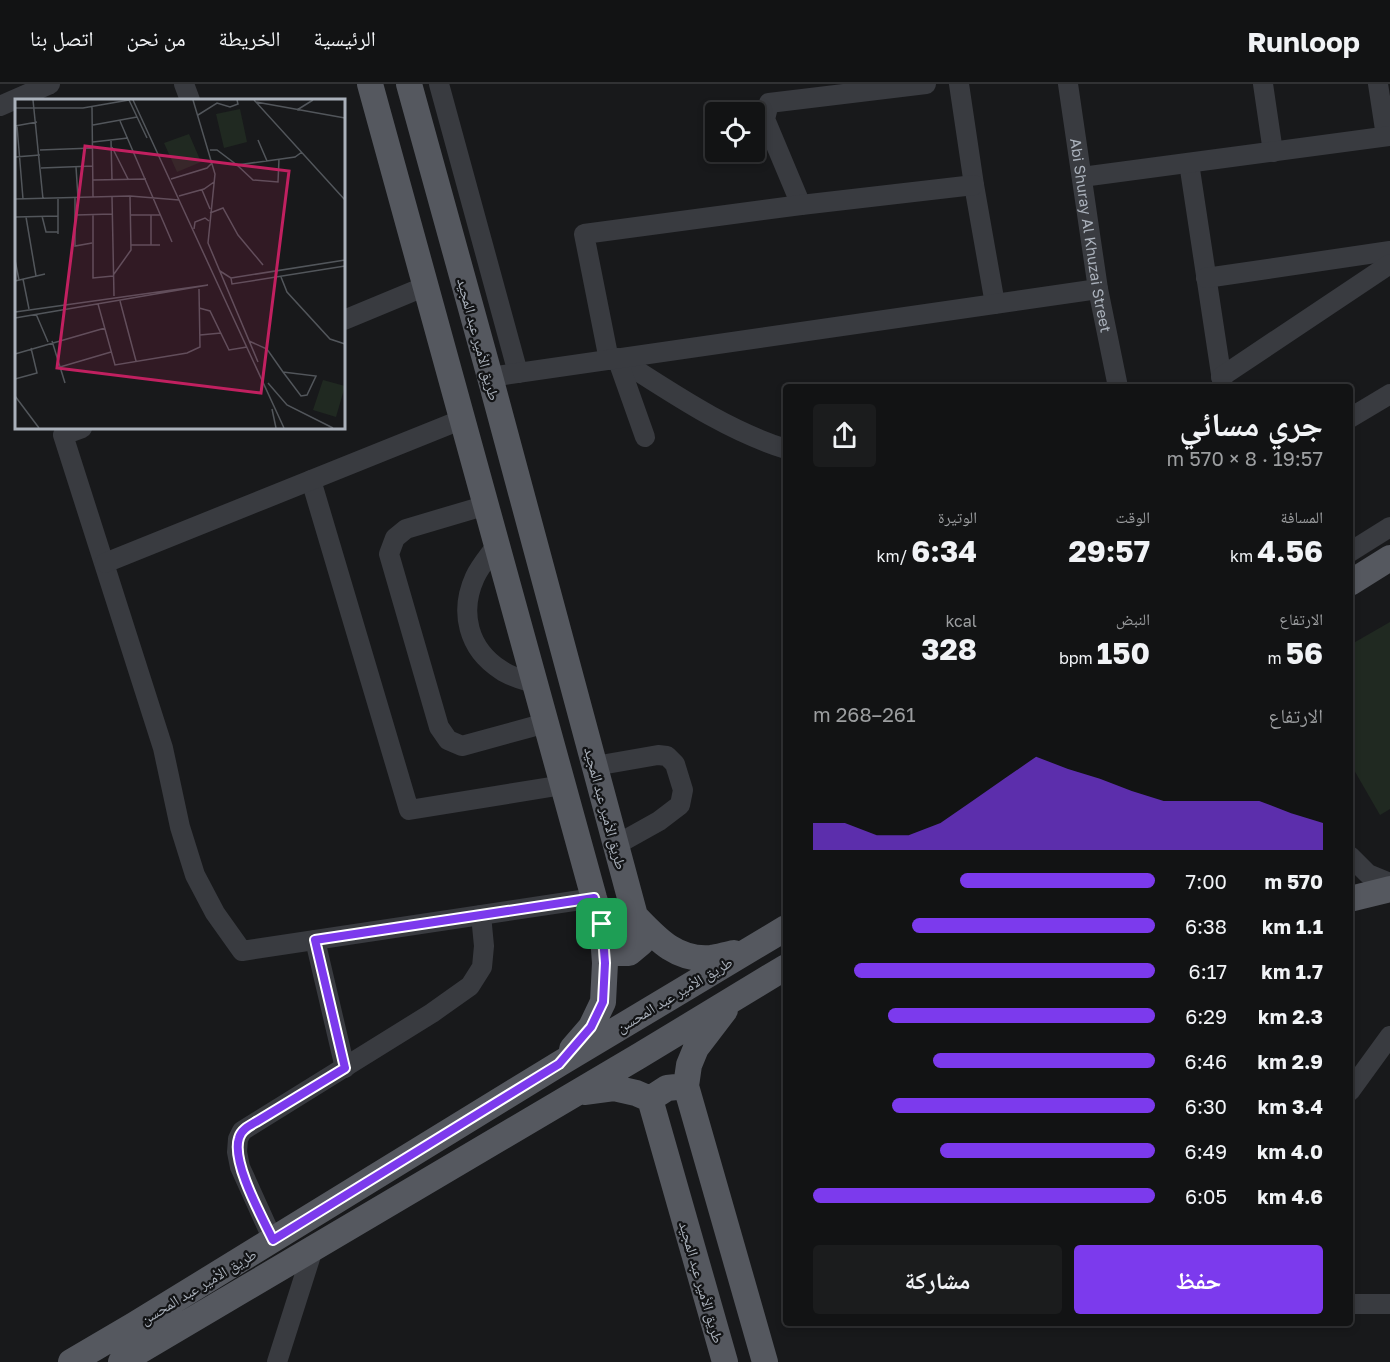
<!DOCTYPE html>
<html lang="ar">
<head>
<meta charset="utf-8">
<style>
  body { margin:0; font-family:"Golos Text","Noto Naskh Arabic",sans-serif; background:#1b1c1d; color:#f1f3f6; direction:rtl; height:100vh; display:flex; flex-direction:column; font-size:22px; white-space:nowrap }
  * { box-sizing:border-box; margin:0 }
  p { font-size:20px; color:#9c9ea0 }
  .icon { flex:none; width:33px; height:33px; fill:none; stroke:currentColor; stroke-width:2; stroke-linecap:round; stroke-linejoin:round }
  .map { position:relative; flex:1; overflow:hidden; direction:ltr }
  .sheet { position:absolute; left:783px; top:300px; width:570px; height:942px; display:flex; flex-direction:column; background:#121314; border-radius:6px; box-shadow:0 3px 9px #0003,0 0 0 2px #313234; direction:rtl }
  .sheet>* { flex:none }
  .buttons { position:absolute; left:705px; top:18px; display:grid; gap:12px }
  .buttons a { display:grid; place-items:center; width:60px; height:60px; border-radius:6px; background:#121314; box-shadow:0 3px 9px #0003,0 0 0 2px #313234; font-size:30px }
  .pin { position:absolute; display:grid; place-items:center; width:51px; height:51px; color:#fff; margin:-26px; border-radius:12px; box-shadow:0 3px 9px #0006 }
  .round { display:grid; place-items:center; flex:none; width:63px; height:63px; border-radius:6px; background:#1b1c1d }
  .overview { display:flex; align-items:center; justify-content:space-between; height:102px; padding:0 30px }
  h1 { font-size:33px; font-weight:700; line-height:45px }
  .stats { display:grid; grid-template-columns:repeat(3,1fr); gap:9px; height:102px; padding:6px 30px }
  .stats div { display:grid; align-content:center }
  .stats b { font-size:30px; font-weight:700 }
  .stats small { font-size:16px; font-weight:400 }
  .stats p { font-size:16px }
  .chart { height:168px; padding:12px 30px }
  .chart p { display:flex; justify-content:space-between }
  .chart svg { width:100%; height:108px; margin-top:6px; fill:#7c3aed; opacity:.7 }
  .cta { display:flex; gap:12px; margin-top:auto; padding:12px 30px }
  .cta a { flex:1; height:69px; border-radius:6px; background:#7c3aed; color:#fff; font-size:24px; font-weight:700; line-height:69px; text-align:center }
  .cta a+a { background:#1b1c1d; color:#f1f3f6 }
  ul { padding:0 30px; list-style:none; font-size:20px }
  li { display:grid; grid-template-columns:96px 72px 1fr; align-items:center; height:45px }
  li i { height:15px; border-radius:8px; background:#7c3aed }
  header { display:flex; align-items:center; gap:36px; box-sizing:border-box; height:84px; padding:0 30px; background:#121314; border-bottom:2px solid #313234 }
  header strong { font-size:28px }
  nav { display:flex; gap:33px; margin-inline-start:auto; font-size:21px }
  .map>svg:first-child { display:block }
  .green { fill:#202921 }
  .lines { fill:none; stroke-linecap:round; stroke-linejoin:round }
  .minor { stroke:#393b40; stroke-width:20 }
  .major { stroke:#55585f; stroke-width:26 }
  .route-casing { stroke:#fff; stroke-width:12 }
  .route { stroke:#7c3aed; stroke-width:8 }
  .labels { text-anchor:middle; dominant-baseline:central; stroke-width:4.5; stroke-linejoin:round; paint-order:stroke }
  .street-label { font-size:15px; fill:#aab1bb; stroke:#131416 }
  .inset-road { fill:none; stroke:#52565b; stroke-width:1.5 }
  .view { fill:#c12060; fill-opacity:0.15; stroke:#c12060; stroke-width:3 }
  .inset-edge { fill:none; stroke:#aab1bb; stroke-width:3 }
</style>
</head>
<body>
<header>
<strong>Runloop</strong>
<nav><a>الرئيسية</a><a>الخريطة</a><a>من نحن</a><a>اتصل بنا</a></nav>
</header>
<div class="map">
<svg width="1390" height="1278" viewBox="0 0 1390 1278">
  <rect width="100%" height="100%" fill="#18191b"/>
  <path class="green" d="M1390,538V725L1380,731L1350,679V561Z"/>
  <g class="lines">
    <g class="minor">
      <path d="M184,0L190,16"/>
      <path d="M439,0L518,289"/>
      <path d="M959,0L974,101L995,220"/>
      <path id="s1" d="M1068,0L1098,205L1118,303"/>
      <path d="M1263,0L1273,68"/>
      <path d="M1378,0L1386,52"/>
      <path d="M0,22L50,0"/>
      <path d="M1189,79L1223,303"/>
      <path d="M1082,93L1390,52"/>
      <path d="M801,121L765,35L769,19L926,0"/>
      <path d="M1206,194L1390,167"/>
      <path d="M344,236L426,202"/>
      <path d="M617,274C671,308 725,346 786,365"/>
      <path d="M617,274L645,353"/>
      <path d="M609,276L584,150L801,121L974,101"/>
      <path d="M490,293L1098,205"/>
      <path d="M1221,293L1390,180"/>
      <path d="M1350,334L1390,310"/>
      <path d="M82,344L63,351L163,664L180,743L195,791L215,829L242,867L594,814"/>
      <path d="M311,396L409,726L563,701"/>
      <path d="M487,421L406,445L395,454L389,470L439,643L448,656L462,662L546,639"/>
      <path d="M496,462C489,472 480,482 475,493C459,528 468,565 501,586C511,593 524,596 536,600"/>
      <path d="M1350,468L1390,443"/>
      <path d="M105,479L463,335"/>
      <path d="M595,682L658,671L667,672L675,680L683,706L680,721L659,737L616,761"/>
      <path d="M1350,772L1368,790L1390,799"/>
      <path d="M315,856L345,984"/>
      <path d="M1350,1007L1390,952"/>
      <path d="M273,1156L240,1083L237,1068L238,1055L242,1047L432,929L470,902L482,883L484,862L481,831"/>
      <path d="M1350,1220H1390"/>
      <path d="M277,1278L313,1165"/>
    </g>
    <path class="major" d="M370,0L594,814L611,869H629L641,859L635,832L490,293L409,0
      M1350,499L1390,474
      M1350,815L1390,805
      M636,833C657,855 677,877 711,874C719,873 727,870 734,869
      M725,926L696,964L689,981L686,1002L765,1278
      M572,965L591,943L603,918L605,879L603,852
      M686,1002L667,1004L650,1015L725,1278
      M584,1008L614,1004L636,1009L650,1015
      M71,1278L134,1241L559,980L786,844
      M121,1278L639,972L786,883"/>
  </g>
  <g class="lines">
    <defs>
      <path id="route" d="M594,814L602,840L605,879L603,918L591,943L559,980L273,1156C262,1133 231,1078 239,1054C241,1046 249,1042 256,1038L345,984L315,856Z"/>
    </defs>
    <use href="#route" class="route-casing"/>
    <use href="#route" class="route"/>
  </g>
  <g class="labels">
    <g class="street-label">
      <text stroke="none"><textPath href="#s1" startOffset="153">Abi Shuray Al Khuzai Street</textPath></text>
      <text transform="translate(479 255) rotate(75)">طريق الأمير عبد المجيد</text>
      <text transform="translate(606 724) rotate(75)">طريق الأمير عبد المجيد</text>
      <text transform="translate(674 910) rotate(-31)">طريق الأمير عبد المحسن</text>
      <text transform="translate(702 1198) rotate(74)">طريق الأمير عبد المجيد</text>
      <text transform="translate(198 1202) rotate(-31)">طريق الأمير عبد المحسن</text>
    </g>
  </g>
  <g transform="translate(15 15)">
    <rect width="330" height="330" fill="#18191b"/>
    <path d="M225,10L232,43L209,49L201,15ZM174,35L186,63L162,73L149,44ZM308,281L330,287L321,318L298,311Z" fill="#202921"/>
    <path class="inset-road" d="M18,1L28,100M114,1L132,39M118,1L269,329M178,1L200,75L193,144L243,263M239,1L330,101M241,3L330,19M77,8L78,98M0,9H68L114,1M282,11L298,1M183,16L202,4L215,8L223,5L222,1M105,22L157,143M78,26L122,18M0,27L22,23M2,27L8,100M96,41L97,81M243,41L252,62M78,43L113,39M97,48L113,80M25,51L78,49M195,51H202L222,66L280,58L287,53M0,58L25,56M222,66L238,81L263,83L264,60M61,68L63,99M26,69L78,67M156,80L192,69L197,64M78,81L131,80M187,91L195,110M164,97L189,90L199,83M97,98L99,197M43,99V135M60,99V147L77,144M0,100L115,97L164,101M195,114L208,109L223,136L248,166M61,116L97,115M78,116V179L98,177M115,116H146M136,116V146M27,117L31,133H43M0,118L43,117M11,118L21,177M179,130L180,123L190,119L194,122M116,146H145M0,161L4,181M205,172L216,179L217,185L330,167M99,175L116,151L115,97M266,178L272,193L315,240L330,245M216,179L330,161M8,180L14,210M0,182L30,175M105,202L121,262M83,205L100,266L172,254L185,248L184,190M184,209L195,212L214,251L232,248M0,213L193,186L0,219M21,215L33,243M185,236L206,234M37,242L50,284M234,242L252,250L268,273L286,297L292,296L301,277L268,273M0,255L90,229M45,268L96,253M0,280L22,274L16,249M253,284L272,306L318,329M0,297L24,329M257,310L261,329"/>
    <path class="view" d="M70,47L274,72L246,294L42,269Z"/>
    <rect width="330" height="330" class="inset-edge"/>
  </g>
</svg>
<div class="buttons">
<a><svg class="icon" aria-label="locate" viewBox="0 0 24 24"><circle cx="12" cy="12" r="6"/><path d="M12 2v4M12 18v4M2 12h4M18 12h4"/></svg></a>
</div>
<div class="pin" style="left:602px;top:840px;background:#1e9e55"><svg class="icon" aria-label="arrive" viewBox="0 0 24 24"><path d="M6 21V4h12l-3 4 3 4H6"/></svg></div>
<section class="sheet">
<div class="overview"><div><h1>جري مسائي</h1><p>19:57 · 8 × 570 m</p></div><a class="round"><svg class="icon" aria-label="share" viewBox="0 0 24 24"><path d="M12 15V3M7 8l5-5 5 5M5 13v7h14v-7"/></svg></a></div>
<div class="stats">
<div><p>المسافة</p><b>4.56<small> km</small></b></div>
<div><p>الوقت</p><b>29:57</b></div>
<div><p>الوتيرة</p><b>6:34<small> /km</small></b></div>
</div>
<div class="stats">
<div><p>الارتفاع</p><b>56<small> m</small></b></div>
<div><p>النبض</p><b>150<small> bpm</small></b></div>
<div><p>kcal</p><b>328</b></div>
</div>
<div class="chart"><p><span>الارتفاع</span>261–268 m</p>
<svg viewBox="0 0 160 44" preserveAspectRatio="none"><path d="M0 44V33L10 33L20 38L30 38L40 33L50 24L60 15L70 6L80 11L90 15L100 20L110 24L120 24L130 24L140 24L150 29L160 33V44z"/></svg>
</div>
<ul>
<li><b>570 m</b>7:00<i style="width:57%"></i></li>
<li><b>1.1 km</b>6:38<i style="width:71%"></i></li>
<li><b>1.7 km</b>6:17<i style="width:88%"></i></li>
<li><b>2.3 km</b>6:29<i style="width:78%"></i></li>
<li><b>2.9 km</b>6:46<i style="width:65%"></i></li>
<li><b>3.4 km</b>6:30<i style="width:77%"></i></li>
<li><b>4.0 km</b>6:49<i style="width:63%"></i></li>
<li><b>4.6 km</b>6:05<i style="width:100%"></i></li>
</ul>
<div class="cta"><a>حفظ</a><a>مشاركة</a></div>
</section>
</div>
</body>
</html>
